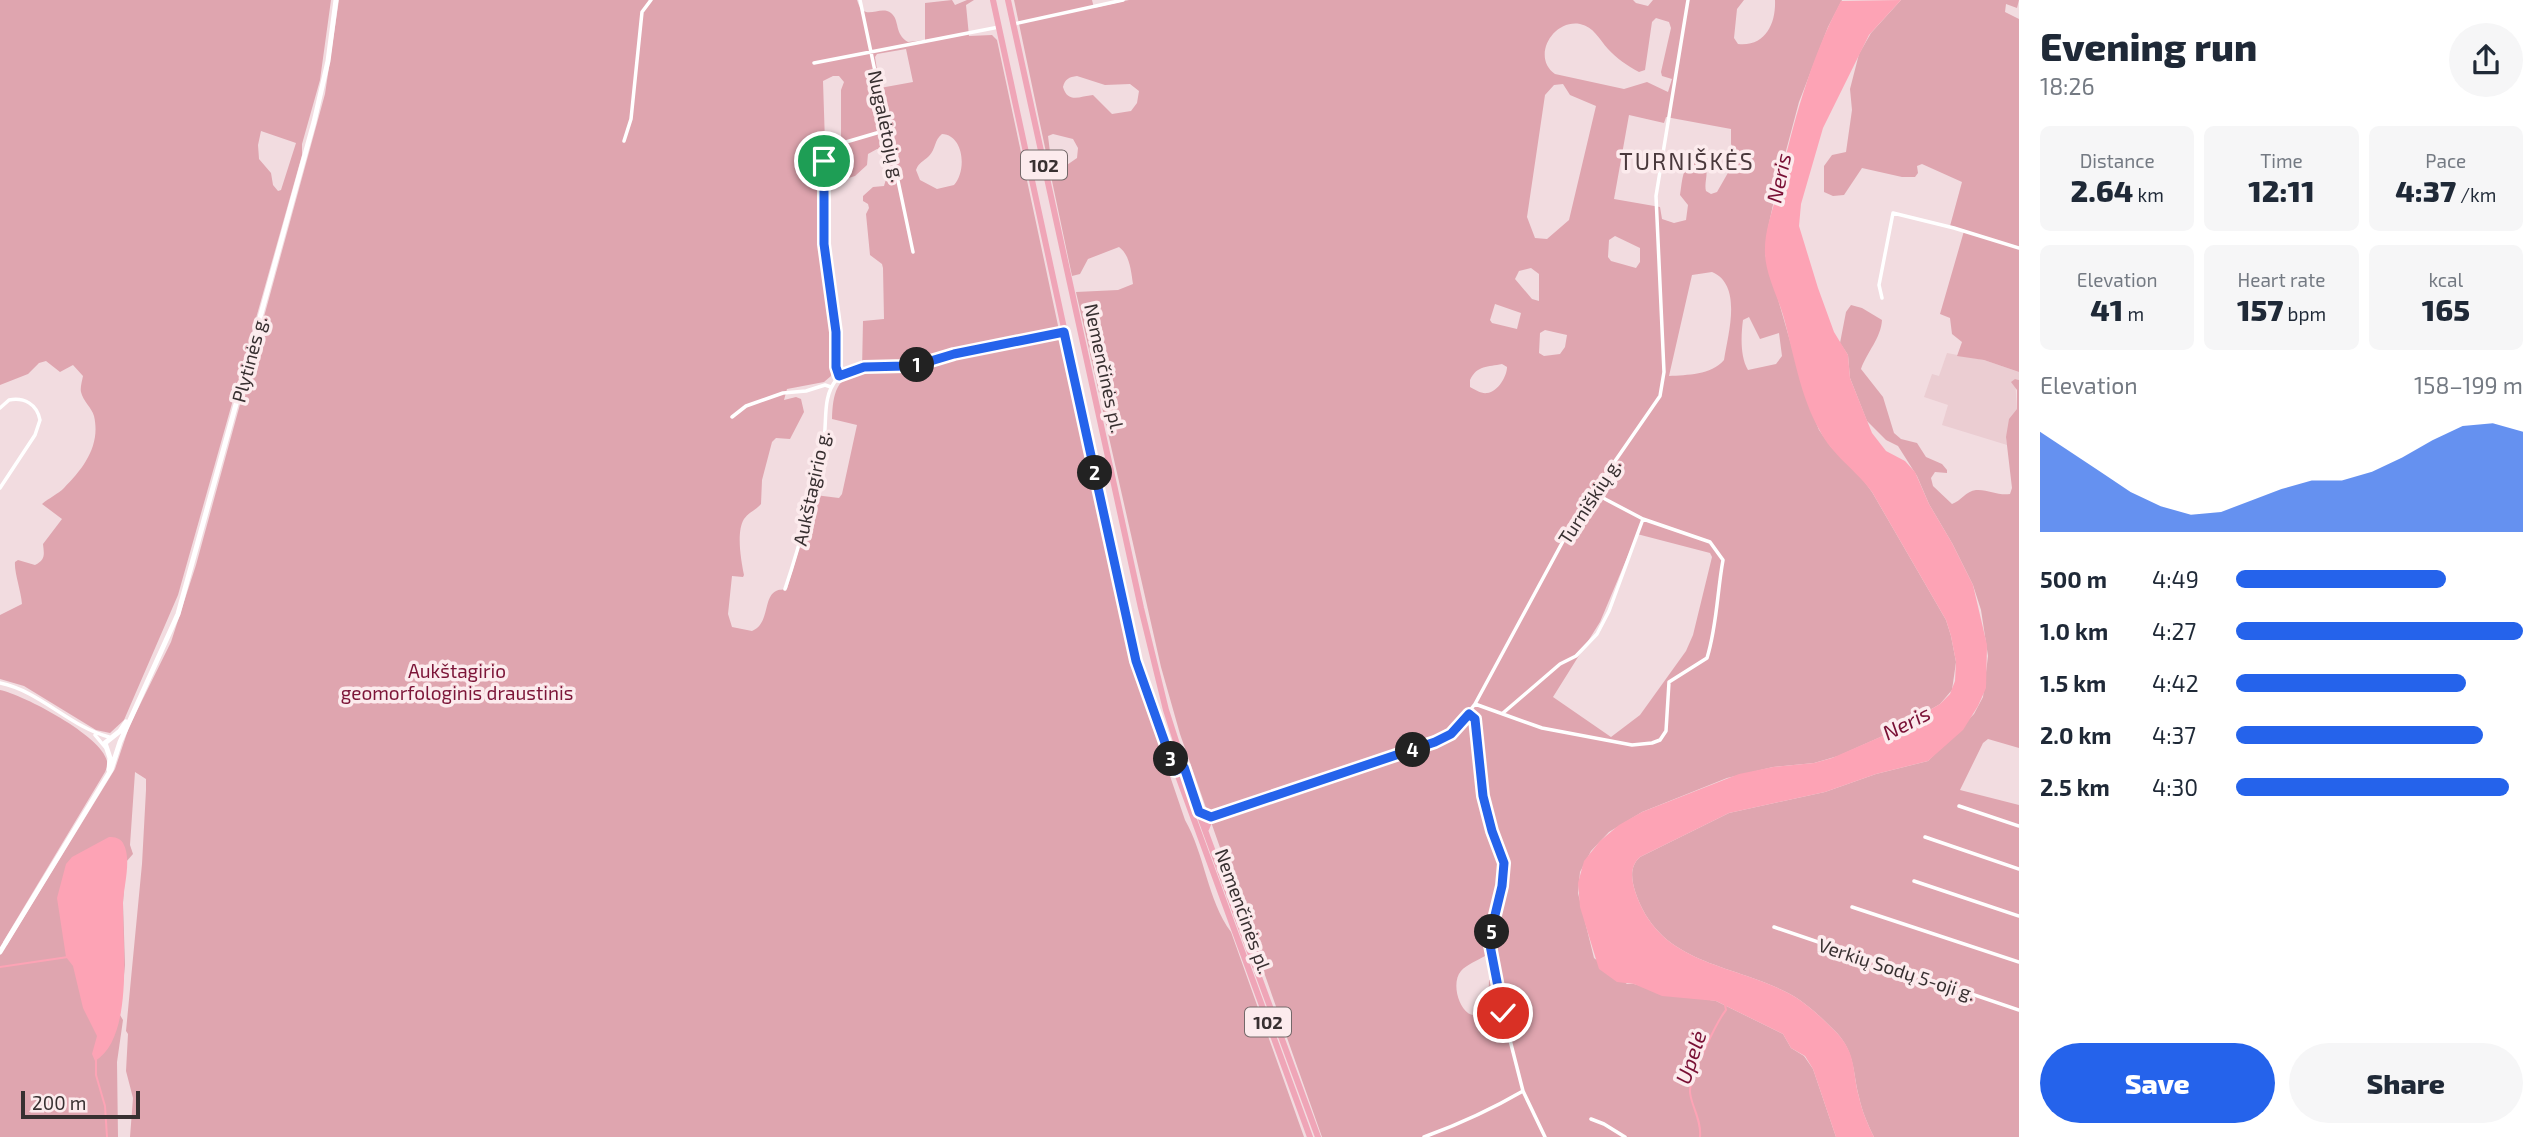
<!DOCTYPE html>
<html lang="en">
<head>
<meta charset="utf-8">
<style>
  body { margin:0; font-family:"Exo 2",sans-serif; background:#f6f6f7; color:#1f2937; height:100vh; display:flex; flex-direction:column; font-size:26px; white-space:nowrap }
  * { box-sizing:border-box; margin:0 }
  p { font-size:23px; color:#747a83 }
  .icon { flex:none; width:38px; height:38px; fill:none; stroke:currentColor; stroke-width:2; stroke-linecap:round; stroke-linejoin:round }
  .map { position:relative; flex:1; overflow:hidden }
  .side { display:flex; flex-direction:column; background:#fff; width:525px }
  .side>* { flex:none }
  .scale { position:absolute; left:21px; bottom:18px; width:119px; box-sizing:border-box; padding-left:7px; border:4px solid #383031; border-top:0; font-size:19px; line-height:24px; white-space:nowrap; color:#383031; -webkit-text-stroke:5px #fcebed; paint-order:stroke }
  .pin { position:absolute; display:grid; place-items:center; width:60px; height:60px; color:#fff; margin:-30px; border:4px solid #fff; border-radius:50%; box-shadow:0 2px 7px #0007 }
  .km { position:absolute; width:35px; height:35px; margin:-18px; border-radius:50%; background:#222; color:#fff; font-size:19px; line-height:35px; text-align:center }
  .round { display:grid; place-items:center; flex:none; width:74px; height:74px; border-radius:37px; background:#f6f6f7 }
  .overview { display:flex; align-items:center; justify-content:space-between; height:119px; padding:0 21px }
  h1 { font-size:38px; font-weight:800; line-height:52px }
  .stats { display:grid; grid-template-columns:repeat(3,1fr); gap:10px; height:119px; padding:7px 21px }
  .stats div { display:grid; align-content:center; border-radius:10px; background:#f6f6f7; text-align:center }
  .stats b { font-size:30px; font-weight:800 }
  .stats small { font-size:19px; font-weight:400 }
  .stats p { font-size:19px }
  .chart { height:196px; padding:14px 21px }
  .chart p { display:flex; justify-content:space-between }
  .chart svg { width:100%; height:126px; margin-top:7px; fill:#2563eb; opacity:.7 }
  .button { display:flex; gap:14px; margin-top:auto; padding:14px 21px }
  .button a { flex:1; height:80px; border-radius:42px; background:#2563eb; color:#fff; font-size:28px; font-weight:800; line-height:80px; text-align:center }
  .button a+a { background:#f6f6f7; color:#1f2937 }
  ul { padding:0 21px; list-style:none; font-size:23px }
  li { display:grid; grid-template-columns:112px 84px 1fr; align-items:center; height:52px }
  li i { height:18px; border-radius:9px; background:#2563eb }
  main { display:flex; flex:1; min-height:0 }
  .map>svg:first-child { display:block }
  .built { fill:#ebcdd2 }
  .green { fill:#dfa5af; fill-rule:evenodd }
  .water { fill:#fda3b5 }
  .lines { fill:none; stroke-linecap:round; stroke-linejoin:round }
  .stream { stroke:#fda3b5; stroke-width:2 }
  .street { stroke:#fff; stroke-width:3.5 }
  .secondary { stroke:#fff; stroke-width:5 }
  .primary { stroke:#efa5b7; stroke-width:6 }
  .route-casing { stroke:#fff; stroke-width:14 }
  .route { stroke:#2563eb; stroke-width:9 }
  .labels { text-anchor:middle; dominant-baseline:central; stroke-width:7; stroke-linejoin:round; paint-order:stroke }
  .shield { fill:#fcebed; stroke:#736869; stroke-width:2 }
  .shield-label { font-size:18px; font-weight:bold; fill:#383031 }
  .street-label { font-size:19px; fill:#383031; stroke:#fcebed }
  .park-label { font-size:19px; fill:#7c1538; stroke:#fcebed }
  .water-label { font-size:21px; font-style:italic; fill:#780f34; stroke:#fcebed }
  .quarter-label { font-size:23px; letter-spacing:2px; fill:#4a393c; stroke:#fcebed }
</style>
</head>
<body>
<main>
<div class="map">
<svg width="2019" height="1137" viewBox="0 0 2019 1137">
  <rect width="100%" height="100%" fill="#f2dce0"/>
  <path class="built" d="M1947,353L1984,360L2019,372V380L2015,379L2017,409L2006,437L2007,445L1942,425L1948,405L1924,397L1932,374L1939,376Z"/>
  <path class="green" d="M0,0H331L320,80L302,144V155L178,595L124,720L110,733L96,730L24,686L0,679V615L22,604C21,591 14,572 15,562L18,560L35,565C46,560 44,554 43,544L62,519L42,504C49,498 58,494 64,488C83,469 101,446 94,416C92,408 83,401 81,392C80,388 82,381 83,376L73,365L60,372L46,361L39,363L28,374L0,385ZM261,131L296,143L281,190L278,191L273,185L271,173L259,159L258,145Z
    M339,0H857C864,24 879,4 891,13C900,20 894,34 908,42L925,40V3L952,0L955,5L967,0H974L966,5L969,36L992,35L997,40L1128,653L1185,820C1205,855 1207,899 1231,932L1304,1137H130L133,1098L126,1071L128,1034L126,1031L142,864L146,790V779L135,772L130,845L133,854L126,862L123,903L125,965L120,1015L123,1020L117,1062L118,1137H0V690C24,695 102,736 107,761C108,765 107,768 105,772L3,942L7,945L115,769L129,727L171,642L196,565L325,94ZM906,49L913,82L880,88L875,57L877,54ZM833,76H839L844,82L841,90V142L825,143L823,81ZM942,134C964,135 967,171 954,185L937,189L920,180L916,170C919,162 923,162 929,156C936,149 934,140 942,134ZM877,149L884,150L889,169L884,186L873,187L863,196V201L868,204L869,208L866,214L870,255L882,264L883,268L884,319L863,321L862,370C836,378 833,393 832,419L857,425L842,494L839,498L815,495L787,589C783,590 779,589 776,591C763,597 770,624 752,631L732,627L728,614L732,576L743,577L744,575C741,560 736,532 744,519C749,512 756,510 761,504L762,480L772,442L776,438L790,439L804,412L801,399L796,397L784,400L787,389L824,382L831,376C835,346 828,319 825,289C822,257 820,224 821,191L827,185L855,176L867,165L868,154Z
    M1014,0H1092L1094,8L1129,0H1633L1636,3L1648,6L1653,0H1744L1737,9L1734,38L1738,44C1766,47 1776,23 1775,0H1842L1828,27L1799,102L1779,177L1768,228L1765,254L1807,400L1819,430L1831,447L1861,477L1872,492L1946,620L1951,636L1956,662L1952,690L1940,704L1894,731L1838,756L1814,763L1773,767L1727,778L1642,812L1609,832L1591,851L1580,872L1578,893L1594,958L1627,984H1634L1686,998H1697L1716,1001L1783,1034L1791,1048L1804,1056L1813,1069L1836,1137H1322L1180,734L1161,667L1076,292L1118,290L1133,284C1131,271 1130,255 1119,247L1088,259L1080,274L1072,276ZM1656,18L1669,22L1671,28L1661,72L1662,76L1672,79L1668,92L1647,82L1624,89L1555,74C1531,57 1553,19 1580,24C1594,27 1599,39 1608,49C1616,58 1628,66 1639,72L1645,70L1652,22ZM1077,76L1105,85L1130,84L1139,91L1137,103L1131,111L1112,114L1093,95C1080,96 1068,104 1063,87C1065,79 1069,77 1077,76ZM1563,84L1570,95L1596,106L1569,220L1547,239L1535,238L1527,217L1545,95L1554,85ZM1629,115L1664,123L1666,117L1731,129V144L1737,157L1717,192L1711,194L1706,191C1704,184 1708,175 1706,168C1704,164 1701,161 1697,161C1682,160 1682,185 1680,195L1688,205L1686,220L1674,223L1662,219L1660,207L1614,199ZM1053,134L1073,139L1078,148L1077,158L1064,167L1056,166L1051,160L1048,136ZM1615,236L1640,248V262L1636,268L1611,261L1608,257L1609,240ZM1531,268L1539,274V301L1532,299L1515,279L1519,271ZM1712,272C1743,285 1728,334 1724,360C1711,375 1687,375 1669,376L1692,275ZM1495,304L1521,313L1517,329L1492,323L1490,320ZM1749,317L1760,339L1779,333L1782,356L1776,364L1748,370C1740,357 1741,335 1743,320ZM1545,330L1567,335L1565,347L1560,354L1544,356L1539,353L1540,333ZM1502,364L1507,367C1507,376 1498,392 1487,393C1482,394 1475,390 1470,387V380C1477,365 1488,367 1502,364ZM1637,534L1710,553L1712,557L1693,635L1686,651L1640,715L1611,737L1553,697L1600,622ZM1485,956L1494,979L1489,980L1488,1010L1478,1016C1476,1016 1469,1014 1468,1013C1457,1005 1452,981 1461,971C1466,965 1478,960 1485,956Z
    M1901,0H2019L2017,8L2006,4L2005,12L2019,19V372L1984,360L1957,356L1962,342L1952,334L1950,318L1940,314L1964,231L1950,226L1962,182L1922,164L1917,166L1918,173L1915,177H1902L1862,168L1844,195L1833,196L1824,192V166L1832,155L1846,152L1852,110L1850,89L1859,54L1871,33Z
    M1851,305L1862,308L1882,320C1881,338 1867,352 1861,369L1883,397L1894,433L1901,439L1917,443L1926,457L1942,464L1947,470V473L1935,472L1931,478L1933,486L1952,504C1961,501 1966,491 1976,490C1988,489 1998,496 2010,494L2012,488L2006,437L2009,419L2017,409V390L2011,382L2015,379L2019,380V748L1988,739L1983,743L1960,790L2019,805V1137H1874C1868,1125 1862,1111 1859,1097C1853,1073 1855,1053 1837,1033C1822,1018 1807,1003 1788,993C1728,962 1659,965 1635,891C1631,878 1630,866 1640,857L1729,813L1825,792L1876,774L1928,761L1974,714L1983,697L1988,656L1981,610L1973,585L1952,543L1929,504L1917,476L1898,446L1886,440L1867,421L1850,378L1848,355L1840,343L1846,312Z"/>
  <path class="water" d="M1901,0L1869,35L1823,128L1801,204L1799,226L1818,288L1834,332L1848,355L1850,378L1872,433L1886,451L1905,461L1915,472L1929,504L1952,543L1973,585L1987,645L1986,688L1978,706L1963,730L1928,761L1876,774L1825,792L1729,813L1640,857C1630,866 1631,878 1635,891C1659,965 1728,962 1788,993C1807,1003 1822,1018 1837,1033C1857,1055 1852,1071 1859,1097C1862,1111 1868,1125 1874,1137H1836L1813,1069L1805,1056L1791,1048L1783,1034L1716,1001L1662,996L1634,984L1617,982L1599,969L1580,907L1578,883L1584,861L1600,841L1619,825L1642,812L1739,774L1773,767L1814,763L1832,758L1894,731L1940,704L1950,694L1955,681L1956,662L1951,636L1946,620L1872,492C1856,470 1832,455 1820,431C1800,396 1794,354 1783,315C1777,295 1766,275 1765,254C1764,234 1771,215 1776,197C1792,129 1808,63 1841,1Z
    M109,837C115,837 120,838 123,843C132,858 124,885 123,902C122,942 135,1037 95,1061L92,1054L97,1036L83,1008L73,966L66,957L57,898L66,864L72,857Z"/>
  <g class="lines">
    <path class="stream" d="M0,967L68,957
      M96,1060V1075L105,1106L107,1137
      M1700,1137C1702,1119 1689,1102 1690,1090C1691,1075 1717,1021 1726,1010L1725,1005"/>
    <path class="street" d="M860,0L913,252
      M1014,24L1123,0
      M814,63L999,27
      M624,141L631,119L642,12L651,0
      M1882,298L1879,285L1893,213L1954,228L2019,248
      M839,376L837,367L836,332L824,244V161L829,147L880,132L885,119
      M0,408L9,400C24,397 37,404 40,420L35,435L0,488
      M732,417L746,406L783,393L806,391L825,385L831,387
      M785,589C801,542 813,494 823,445C828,424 821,397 837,379C851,361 883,367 903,366C921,366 937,358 954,353C990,344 1027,339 1064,332
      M0,683C40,691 70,727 109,737
      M1475,704L1542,728L1632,745L1652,743L1660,740L1666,731L1669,682L1707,658C1717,626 1717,593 1723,560L1710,542L1643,519L1605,499L1594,490
      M1503,713L1560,664L1576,656L1597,634L1609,611L1643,519
      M1469,714L1476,723L1483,795L1492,831L1504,863L1502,886L1489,940L1491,957L1500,1001L1523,1091L1545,1137
      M95,735L105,747
      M1959,806L2019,826
      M1211,817L1372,765L1435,742L1451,734L1475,704L1575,519L1660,396L1664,372L1656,196L1688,0
      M1925,837L2019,869
      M1914,881L2019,916
      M1852,907L2019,962
      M1774,927L2019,1010
      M1591,1119L1604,1124L1625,1137
      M1424,1137C1457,1125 1492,1109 1523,1091"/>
    <path class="secondary" d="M109,770L110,758L105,743L120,731L126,722
      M0,952L111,770L120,742L178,614L314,122L328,61L336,0"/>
    <path class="primary" d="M993,0L1136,661L1310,1137
      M1008,0L1141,608L1166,710L1202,822L1318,1137
      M1199,812L1211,817L1206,829"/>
  </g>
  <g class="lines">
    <defs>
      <path id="route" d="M824,161V244L836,332V367L839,376L864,367L906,366L924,363L954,354L1064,332L1136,661L1175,771L1184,767L1199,812L1211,817L1435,742L1451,734L1469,714L1475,719L1483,796L1492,831L1504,863L1502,886L1489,940L1503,1013"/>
    </defs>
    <use href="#route" class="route-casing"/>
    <use href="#route" class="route"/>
  </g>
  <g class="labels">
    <g class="shield">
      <rect x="1021" y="150.5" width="46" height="29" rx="5"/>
      <rect x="1245" y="1007.5" width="46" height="29" rx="5"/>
    </g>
    <g class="shield-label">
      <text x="1044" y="165">102</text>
      <text x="1268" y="1022">102</text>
    </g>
    <g class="street-label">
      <text transform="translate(887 126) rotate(78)">Nugalėtojų g.</text>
      <text transform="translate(249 359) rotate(-75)">Plytinės g.</text>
      <text transform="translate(1105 368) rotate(78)">Nemenčinės pl.</text>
      <text transform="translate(811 488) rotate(-78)">Aukštagirio g.</text>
      <text transform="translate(1589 501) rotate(-57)">Turniškių g.</text>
      <text transform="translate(1244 911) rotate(70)">Nemenčinės pl.</text>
      <text transform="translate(1897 969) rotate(18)">Verkių Sodų 5-oji g.</text>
    </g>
    <g class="park-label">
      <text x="457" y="670">Aukštagirio<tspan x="457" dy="22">geomorfologinis draustinis</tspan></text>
    </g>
    <g class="water-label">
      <text transform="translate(1778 178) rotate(-78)">Neris</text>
      <text transform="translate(1906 722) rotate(-27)">Neris</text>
      <text transform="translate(1690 1057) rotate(-71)">Upelė</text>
    </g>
    <g class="quarter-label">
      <text x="1687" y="161">TURNIŠKĖS</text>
    </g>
  </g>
</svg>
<div class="scale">200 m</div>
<div class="pin" style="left:824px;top:161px;background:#1e9e55"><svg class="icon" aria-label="arrive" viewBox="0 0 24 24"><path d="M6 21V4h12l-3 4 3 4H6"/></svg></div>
<div class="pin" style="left:1503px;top:1013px;background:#d93025"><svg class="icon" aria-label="check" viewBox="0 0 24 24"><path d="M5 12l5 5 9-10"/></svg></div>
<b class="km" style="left:917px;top:365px">1</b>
<b class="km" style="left:1095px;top:473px">2</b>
<b class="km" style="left:1171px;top:759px">3</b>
<b class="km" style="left:1413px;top:750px">4</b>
<b class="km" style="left:1492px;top:932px">5</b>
</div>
<section class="side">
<div class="overview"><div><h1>Evening run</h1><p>18:26</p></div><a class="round"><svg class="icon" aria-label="share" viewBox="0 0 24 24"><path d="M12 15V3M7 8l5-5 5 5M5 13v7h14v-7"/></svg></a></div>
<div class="stats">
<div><p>Distance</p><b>2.64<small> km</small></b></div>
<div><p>Time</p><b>12:11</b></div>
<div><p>Pace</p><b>4:37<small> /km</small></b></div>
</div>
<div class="stats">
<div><p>Elevation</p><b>41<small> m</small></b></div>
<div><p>Heart rate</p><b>157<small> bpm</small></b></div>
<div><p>kcal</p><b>165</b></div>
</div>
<div class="chart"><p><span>Elevation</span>158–199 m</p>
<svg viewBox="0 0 160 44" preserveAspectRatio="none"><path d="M0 44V9L10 16L20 23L30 30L40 35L50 38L60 37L70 33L80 29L90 26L100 26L110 23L120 18L130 12L140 7L150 6L160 9V44z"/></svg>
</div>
<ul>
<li><b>500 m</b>4:49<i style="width:73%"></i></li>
<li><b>1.0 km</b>4:27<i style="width:100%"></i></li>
<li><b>1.5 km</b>4:42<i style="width:80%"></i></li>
<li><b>2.0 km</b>4:37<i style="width:86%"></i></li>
<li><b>2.5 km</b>4:30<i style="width:95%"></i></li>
</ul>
<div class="button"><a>Save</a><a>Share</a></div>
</section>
</main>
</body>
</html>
